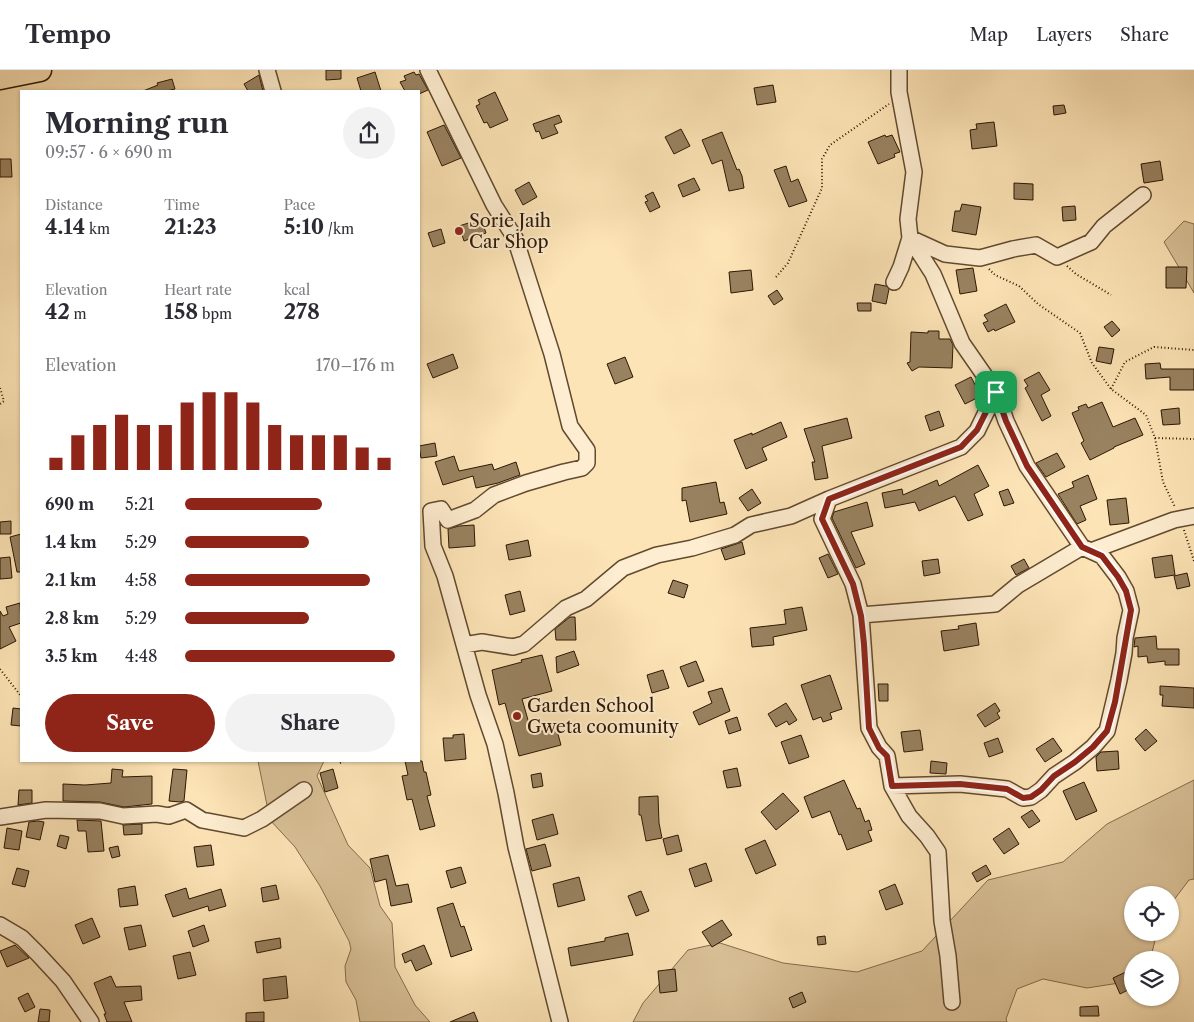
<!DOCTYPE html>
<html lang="en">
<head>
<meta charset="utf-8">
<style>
  body { margin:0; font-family:"Libre Caslon Text",serif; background:#f2f2f3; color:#2b2b33; height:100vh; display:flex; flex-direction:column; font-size:19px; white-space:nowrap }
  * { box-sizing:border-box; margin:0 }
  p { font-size:16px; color:#7c7c81 }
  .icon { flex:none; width:28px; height:28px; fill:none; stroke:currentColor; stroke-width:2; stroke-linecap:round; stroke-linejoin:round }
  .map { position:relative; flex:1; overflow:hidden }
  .drawer { position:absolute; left:20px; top:20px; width:400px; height:672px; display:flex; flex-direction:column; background:#fff; border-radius:0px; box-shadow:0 1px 4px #0004 }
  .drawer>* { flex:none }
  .controls { position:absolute; left:1124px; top:816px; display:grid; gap:10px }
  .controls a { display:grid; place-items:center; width:55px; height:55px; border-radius:50%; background:#fff; box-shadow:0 1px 4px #0004; font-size:25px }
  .pin { position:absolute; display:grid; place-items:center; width:42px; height:42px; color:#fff; margin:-21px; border-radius:10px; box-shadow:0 2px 8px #0006 }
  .round { display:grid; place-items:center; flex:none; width:52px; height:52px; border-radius:26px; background:#f2f2f3 }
  .head { display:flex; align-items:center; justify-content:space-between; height:85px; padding:0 25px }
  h1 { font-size:28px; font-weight:700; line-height:38px }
  .stats { display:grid; grid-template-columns:repeat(3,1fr); gap:8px; height:85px; padding:5px 25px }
  .stats div { display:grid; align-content:center }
  .stats b { font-size:21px; font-weight:700 }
  .stats small { font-size:14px; font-weight:400 }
  .stats p { font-size:14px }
  .chart { height:140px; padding:10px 25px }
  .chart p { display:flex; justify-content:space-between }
  .chart svg { width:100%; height:90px; margin-top:5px; stroke:#8f2418; stroke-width:6 }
  .action { display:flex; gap:10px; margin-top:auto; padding:10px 25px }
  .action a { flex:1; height:58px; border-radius:30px; background:#8f2418; color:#fff; font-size:20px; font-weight:700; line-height:58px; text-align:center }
  .action a+a { background:#f2f2f3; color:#2b2b33 }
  ul { padding:0 25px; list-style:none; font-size:16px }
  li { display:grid; grid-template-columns:80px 60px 1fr; align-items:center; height:38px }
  li i { height:12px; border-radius:6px; background:#8f2418 }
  header { display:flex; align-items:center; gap:30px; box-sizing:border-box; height:70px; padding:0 25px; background:#fff; border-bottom:1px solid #e1e1e2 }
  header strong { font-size:24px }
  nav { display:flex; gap:28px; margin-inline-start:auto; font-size:18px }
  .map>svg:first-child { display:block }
  .green { fill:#dac197; stroke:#846c4c }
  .building { fill:#998260; stroke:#2d1702 }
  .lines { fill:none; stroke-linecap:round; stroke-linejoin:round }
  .minor-casing { stroke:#614a2f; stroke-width:18 }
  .highway-casing { stroke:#2d1702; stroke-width:25 }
  .path { stroke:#2d1702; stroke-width:2; stroke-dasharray:1 2.5; stroke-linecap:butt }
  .minor { stroke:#feedd0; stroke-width:15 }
  .highway { stroke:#fde4b6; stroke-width:22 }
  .route-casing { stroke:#fff; stroke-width:10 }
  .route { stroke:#8f2418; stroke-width:6 }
  .poi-dot { fill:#8f2418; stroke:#feedd0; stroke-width:2 }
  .labels { text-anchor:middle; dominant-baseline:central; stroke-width:4; stroke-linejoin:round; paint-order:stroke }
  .poi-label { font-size:18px; fill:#2d1702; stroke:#feedd0; text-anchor:start }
</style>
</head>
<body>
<header>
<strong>Tempo</strong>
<nav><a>Map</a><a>Layers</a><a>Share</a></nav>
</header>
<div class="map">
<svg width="1194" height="952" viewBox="0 0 1194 952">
  <rect width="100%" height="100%" fill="#fde4b6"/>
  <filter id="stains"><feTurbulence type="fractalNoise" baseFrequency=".004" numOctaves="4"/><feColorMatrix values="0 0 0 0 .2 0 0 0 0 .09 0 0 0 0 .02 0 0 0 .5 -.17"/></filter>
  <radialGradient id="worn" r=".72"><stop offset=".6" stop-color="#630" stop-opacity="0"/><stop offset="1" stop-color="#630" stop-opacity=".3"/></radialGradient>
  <path class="green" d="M1184,151L1194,154V223L1164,172Z
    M258,691H324L317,706L348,775L370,798L380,836L392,853L395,897L415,935L430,952H360L356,930L346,912L345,896L351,879L349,871L320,816L295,777L270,750Z
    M1194,710V809L1189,810L1170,835V825H1132V862L1157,863L1150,890H1132V911L1087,918L1043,909L1017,919L1006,949L1007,952H633L643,933L688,880L720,873L783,893L857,902L922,881L988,810L1063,792L1107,754Z"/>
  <path class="building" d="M326,0H341V9L326,10Z
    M375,2L381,21H361L357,8Z
    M414,2L416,5L419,4L428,20L419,24V21H405L400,12L406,10L404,6Z
    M259,5L263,21H248L244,14Z
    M172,9L175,19L167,21H143L158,15L157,13Z
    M773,15L776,32L757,35L754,18Z
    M495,22L508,50L490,58L487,52L484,53L476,36L480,34L478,30Z
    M1064,35L1066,43L1054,45L1053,36Z
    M559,45L562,52L554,55L558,63L542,69L539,61L536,62L533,54Z
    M994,52L997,76L972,79L970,60L977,59L976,54Z
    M444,55L461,88L442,96L427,62Z
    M681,59L690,76L674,84L665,67Z
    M722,62L737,100L739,99L742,106L744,118L729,121L722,90L712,94L702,70Z
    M885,65L886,67L892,65L900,82L894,84L895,87L878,94L868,72Z
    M0,89H11L12,107H0Z
    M1160,91L1163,110L1144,113L1141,94Z
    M786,96L791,112L798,109L807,131L789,137L774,100Z
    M694,108L700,120L683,127L678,115Z
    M529,112L537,127L523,135L515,120Z
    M1014,113L1033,114V130L1014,129Z
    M653,122L660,137L650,142L645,132L648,131L645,126Z
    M962,134L981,137L976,165L952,161L955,141H960Z
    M1075,136L1076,150L1063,151L1062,137Z
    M481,149L486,163L464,171L459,156Z
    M441,159L445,173L433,177L428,163Z
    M1166,197H1187L1186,218H1166Z
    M973,198L977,221L960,224L956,200Z
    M751,200L753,220L731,223L729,202Z
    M875,214L886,216L889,219L886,234L872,231Z
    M777,220L783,229L774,235L768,226Z
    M857,233H871V241H858Z
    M1006,234L1015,252L995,261L994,259L988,262L983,253L988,251L984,245Z
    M1112,251L1120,260L1112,267L1104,257Z
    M928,261H939V269H950L953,275L952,298L919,297L912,301L907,293L910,292L911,262L928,263Z
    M1099,277L1114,279L1111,294L1096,291Z
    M453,284L458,298L433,308L427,294Z
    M625,287L633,307L615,314L607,294Z
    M1160,293L1161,299H1194V320H1170V307L1146,309L1145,294Z
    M1039,302L1050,320L1041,325L1051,346L1042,351L1025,318L1028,316L1024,310Z
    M971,307L981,326L965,334L955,315Z
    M1102,332L1113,357L1135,348L1143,365L1114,377V378L1090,390L1081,373L1084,371L1072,343L1079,340L1078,337L1086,334L1088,338Z
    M1179,338L1180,354L1163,355L1161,340Z
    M939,341L944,356L930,361L925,346Z
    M847,348L852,368L822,376L828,408L815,410L812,392H815L804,359Z
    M781,352L787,367L762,378L767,390L746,399L734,370L752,363V365Z
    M435,373L437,386L421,388L419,376Z
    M1057,383L1065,397L1046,407L1036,393Z
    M454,386L459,401L492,394L494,400L516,392L520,405L498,413L476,418L473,406L443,415L435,392Z
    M978,395L989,416L974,424L983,445L968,451L955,426L919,441L915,432L885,438L882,423L902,419L903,425L937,410L939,416Z
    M1088,405L1097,429L1080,436L1086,450L1077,454L1058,424L1074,417L1072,412Z
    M716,412L720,433L724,432L727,444L690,452L686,430L682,431V418Z
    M752,419L761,433L748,441L739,428Z
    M1008,419L1014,433L1004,436L999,422Z
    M1126,428L1129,453L1110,455L1107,430Z
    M867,432L873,456L851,462L865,494L856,498L832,448L834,442Z
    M11,451V464H0V452Z
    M474,455L475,476L449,478L448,459L459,456Z
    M21,464V502H17L10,467Z
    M528,470L531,486L509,490L506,475Z
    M742,472L745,484L725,490L721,479Z
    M828,484L838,504L828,508L819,488Z
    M1172,485L1175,505L1155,508L1152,488Z
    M10,487L12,508L0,509V488Z
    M938,489L940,503L924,506L922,491Z
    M1024,489L1029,498L1016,505L1011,496Z
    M1187,503L1190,516L1177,519L1174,506Z
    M673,510L688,515L684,528L668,523Z
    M520,521L525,541L510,545L505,525Z
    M20,533L21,553L9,557L16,571L0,579V541L3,546L8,544L6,537Z
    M802,537L807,560L773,567L774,575L752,577L750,558L786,554L784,540Z
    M570,547H575L576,570H556L555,559Z
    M976,553L979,575L944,581L941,561L959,559L958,556Z
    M1156,566L1157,579H1179V595H1165V591L1148,593L1147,586L1138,587V576L1134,577L1135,568Z
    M574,581L579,595L557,603L556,587Z
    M542,585L552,621L522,629L532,664L556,657L561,675L519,686L505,633L499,635L492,600L522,592L521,590Z
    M696,591L704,611L688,617L680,597Z
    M663,600L669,618L652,623L647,605Z
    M830,605L842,639L830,643L832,649L823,652L821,647L813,650L801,615Z
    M878,614H888V631H879Z
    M1160,616L1194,618V638L1162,636L1163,625H1160Z
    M722,618L730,641L699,655L693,642L712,633L708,622Z
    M786,633L797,650L789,655L787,651L776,657L768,644Z
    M995,633L1000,641L997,643L1000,648L985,657L977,645Z
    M13,638L21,639V656L11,655Z
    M737,647L741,660L729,664L725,651Z
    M1146,659L1157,671L1145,681L1135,669Z
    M920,660L923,680L904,682L901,662Z
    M464,664L466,689L445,691L443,668H453V665Z
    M801,665L809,687L789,694L781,672Z
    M998,668L1003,682L989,687L984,673Z
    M1053,668L1062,681L1045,692L1036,679Z
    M1118,681L1119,699L1097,701L1096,687L1101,682Z
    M405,691H422L424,702H426L431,725L427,726L435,756L420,760L412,729L407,730L402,706L408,705Z
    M931,691L947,693L946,704L930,703Z
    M737,698L741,716L727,718L723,701Z
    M112,699L123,700L122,707L152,706V734L124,737L100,732L63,731V714L85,715L111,713Z
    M173,699L187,700L184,731L180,732L169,731Z
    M333,699L338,718L325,722L320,703Z
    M541,703L543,716L533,718L531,705Z
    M844,710L857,739L860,738L865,752L869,750L872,760L868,761L872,771L847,780L841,764L839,765L830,741L812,748L804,727Z
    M1084,712L1097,741L1076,750L1063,721Z
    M19,720H32V733L18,735Z
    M783,723L799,741L776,760L761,742Z
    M658,726L659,753L662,768L646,771L641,745H639V727Z
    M1032,740L1040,751L1029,758L1021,747Z
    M553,744L558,764L537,770L532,750Z
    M77,750L101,751L104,781L88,782L86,761H78Z
    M38,751L44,752L40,770L26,767L29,752Z
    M142,754V764L124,765L123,755Z
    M7,758L22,761L19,780L4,778Z
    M1009,758L1019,774L1004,784L993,769Z
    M60,765L69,767L66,779L57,776Z
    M678,765L682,781L667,785L663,769Z
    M765,770L776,795L756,804L745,779Z
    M545,774L551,796L532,801L526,779Z
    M211,775L214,795L197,797L194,777Z
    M118,776L120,786L112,788L109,778Z
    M388,785L396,816L408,814L412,832L391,836L386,809L375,812L370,789Z
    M706,793L712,811L695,817L689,799Z
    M986,795L991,804L977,812L972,803Z
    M461,797L466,813L451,818L446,801Z
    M17,798L29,801L25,817L12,814Z
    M579,807L585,830L558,837L553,814Z
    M895,814L903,834L886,840L879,821Z
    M276,815L279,829L263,832L261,818Z
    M135,816L138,835L120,837L118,819Z
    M186,818L189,829L221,819L226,836L209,841L208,836L173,847L165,825Z
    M641,821L649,841L636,846L628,826Z
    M453,833L461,857L464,856L472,880L451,887L437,838Z
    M92,848L100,867L83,874L75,855Z
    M722,850L732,865L712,877L702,862Z
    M141,855L146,876L129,880L124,858Z
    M204,855L209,871L193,877L188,861Z
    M628,863L633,885L571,896L568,878L605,871V868Z
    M825,866L826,874L818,875L817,867Z
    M280,868L281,878L257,883L255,872Z
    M15,875L29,888L7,897L0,881Z
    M424,875L432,894L416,901L411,890L405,893L402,884Z
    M190,882L196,905L178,909L173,886Z
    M675,899L677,921L660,923L658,901Z
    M1128,901L1132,911V918L1120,924L1113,908Z
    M111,906L116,917L141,916L142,930L124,932L132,952H107L104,944H106L94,913Z
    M286,906L288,928L264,931L263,909Z
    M802,922L806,932L793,938L789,928Z
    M28,923L35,937L25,942L18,928Z
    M1098,936L1099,946H1080V937Z
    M40,939L50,940L49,952H38Z
    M264,942V952H246V943Z
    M474,942L478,952H450Z"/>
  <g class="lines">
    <defs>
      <path id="minor" d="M267,0L273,21
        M428,0L494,135L515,168L552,284L570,356L587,380V393L582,398L564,402L526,413L494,425L475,440L448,450L441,439L431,441L433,476L445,506L478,625L495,674L506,723L516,777L560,952
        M899,0V22L914,102L908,149L910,168L933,204L962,273L996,322L1006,351L1027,396L1082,477L1091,481L1174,450L1194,446
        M894,212L901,197L910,168L945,184L980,188L1013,179L1036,175L1057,187L1091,172L1104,156L1143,125
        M861,545L995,534L1018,515L1082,477
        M464,575L482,572L513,577L524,574L566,538L586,529L623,498L657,485L692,478L735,465L751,455L791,446L829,429
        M892,716L960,714L1007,719L1023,728L1031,727L1041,720L1054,706L1075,692L1093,677L1107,661L1119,610L1124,583L1125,568L1131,540L1126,521L1118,507L1102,486L1091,481
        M0,747L46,740L100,741L123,746L157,744L169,746L186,740L202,750L244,758L262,749L304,720
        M0,855L22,868L38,884L63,911L91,952
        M952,932L948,886L942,851L938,782L927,766L909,746L892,716L887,686L879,677L869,658L861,545L853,514L822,449L829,429L961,377L977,361L996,322"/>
      <path id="highway" d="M0,8L40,0"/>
    </defs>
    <use href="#minor" class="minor-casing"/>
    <use href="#highway" class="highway-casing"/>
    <path class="path" d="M1067,196L1076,204L1111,225
      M989,199L995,205L1019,216L1038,234L1080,263L1092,293L1111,319L1146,345L1155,368L1163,412L1175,437
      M776,207L788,193L822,118V89L830,75L889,34
      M0,318L4,331L0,334
      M1111,319L1125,292L1154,277L1194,280
      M1155,368L1194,369
      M1184,460L1194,491
      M0,599L21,626
      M340,693L344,691"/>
    <use href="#minor" class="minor"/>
    <use href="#highway" class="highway"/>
  </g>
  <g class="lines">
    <defs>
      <path id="route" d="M996,322L1006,351L1027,396L1082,477L1102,486L1118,507L1126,521L1131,540L1115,632L1107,661L1093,677L1075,692L1054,706L1041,720L1031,727L1023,728L1007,719L960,714L892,716L887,686L879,678L869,658L864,574L861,546L853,514L822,449L829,429L961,377L977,360Z"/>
    </defs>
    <use href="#route" class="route-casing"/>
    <use href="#route" class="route"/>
  </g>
  <g class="poi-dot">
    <circle cx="459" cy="161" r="5"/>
    <circle cx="517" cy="646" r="5"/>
  </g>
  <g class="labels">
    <g class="poi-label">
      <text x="469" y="151">Sorie Jaih<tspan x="469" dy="21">Car Shop</tspan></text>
      <text x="527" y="636">Garden School<tspan x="527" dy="21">Gweta coomunity</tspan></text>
    </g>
  </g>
  <rect width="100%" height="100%" filter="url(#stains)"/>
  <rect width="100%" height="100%" fill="url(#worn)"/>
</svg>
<div class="controls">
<a><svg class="icon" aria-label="locate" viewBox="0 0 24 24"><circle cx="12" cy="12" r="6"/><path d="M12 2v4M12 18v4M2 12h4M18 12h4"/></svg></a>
<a><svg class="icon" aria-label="layers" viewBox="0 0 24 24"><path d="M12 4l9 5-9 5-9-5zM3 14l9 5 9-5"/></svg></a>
</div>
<div class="pin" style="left:996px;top:322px;background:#1e9e55"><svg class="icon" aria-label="arrive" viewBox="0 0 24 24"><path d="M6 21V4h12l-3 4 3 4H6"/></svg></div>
<section class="drawer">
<div class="head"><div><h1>Morning run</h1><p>09:57 · 6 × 690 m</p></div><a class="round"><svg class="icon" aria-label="share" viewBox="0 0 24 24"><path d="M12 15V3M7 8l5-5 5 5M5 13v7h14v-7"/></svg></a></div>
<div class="stats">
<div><p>Distance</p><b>4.14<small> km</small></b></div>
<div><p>Time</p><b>21:23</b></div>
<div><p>Pace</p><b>5:10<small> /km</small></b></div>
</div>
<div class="stats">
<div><p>Elevation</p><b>42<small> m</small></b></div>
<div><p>Heart rate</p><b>158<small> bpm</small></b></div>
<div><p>kcal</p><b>278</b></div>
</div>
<div class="chart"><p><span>Elevation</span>170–176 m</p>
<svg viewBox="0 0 160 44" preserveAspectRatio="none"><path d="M5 44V38M15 44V27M25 44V22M35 44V17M45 44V22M55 44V22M65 44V11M75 44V6M85 44V6M95 44V11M105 44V22M115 44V27M125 44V27M135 44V27M145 44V33M155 44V38"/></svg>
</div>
<ul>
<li><b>690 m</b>5:21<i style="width:65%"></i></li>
<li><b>1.4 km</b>5:29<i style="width:59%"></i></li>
<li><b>2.1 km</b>4:58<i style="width:88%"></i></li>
<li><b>2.8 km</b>5:29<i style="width:59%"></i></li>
<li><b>3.5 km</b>4:48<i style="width:100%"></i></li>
</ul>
<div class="action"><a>Save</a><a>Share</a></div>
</section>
</div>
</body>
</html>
